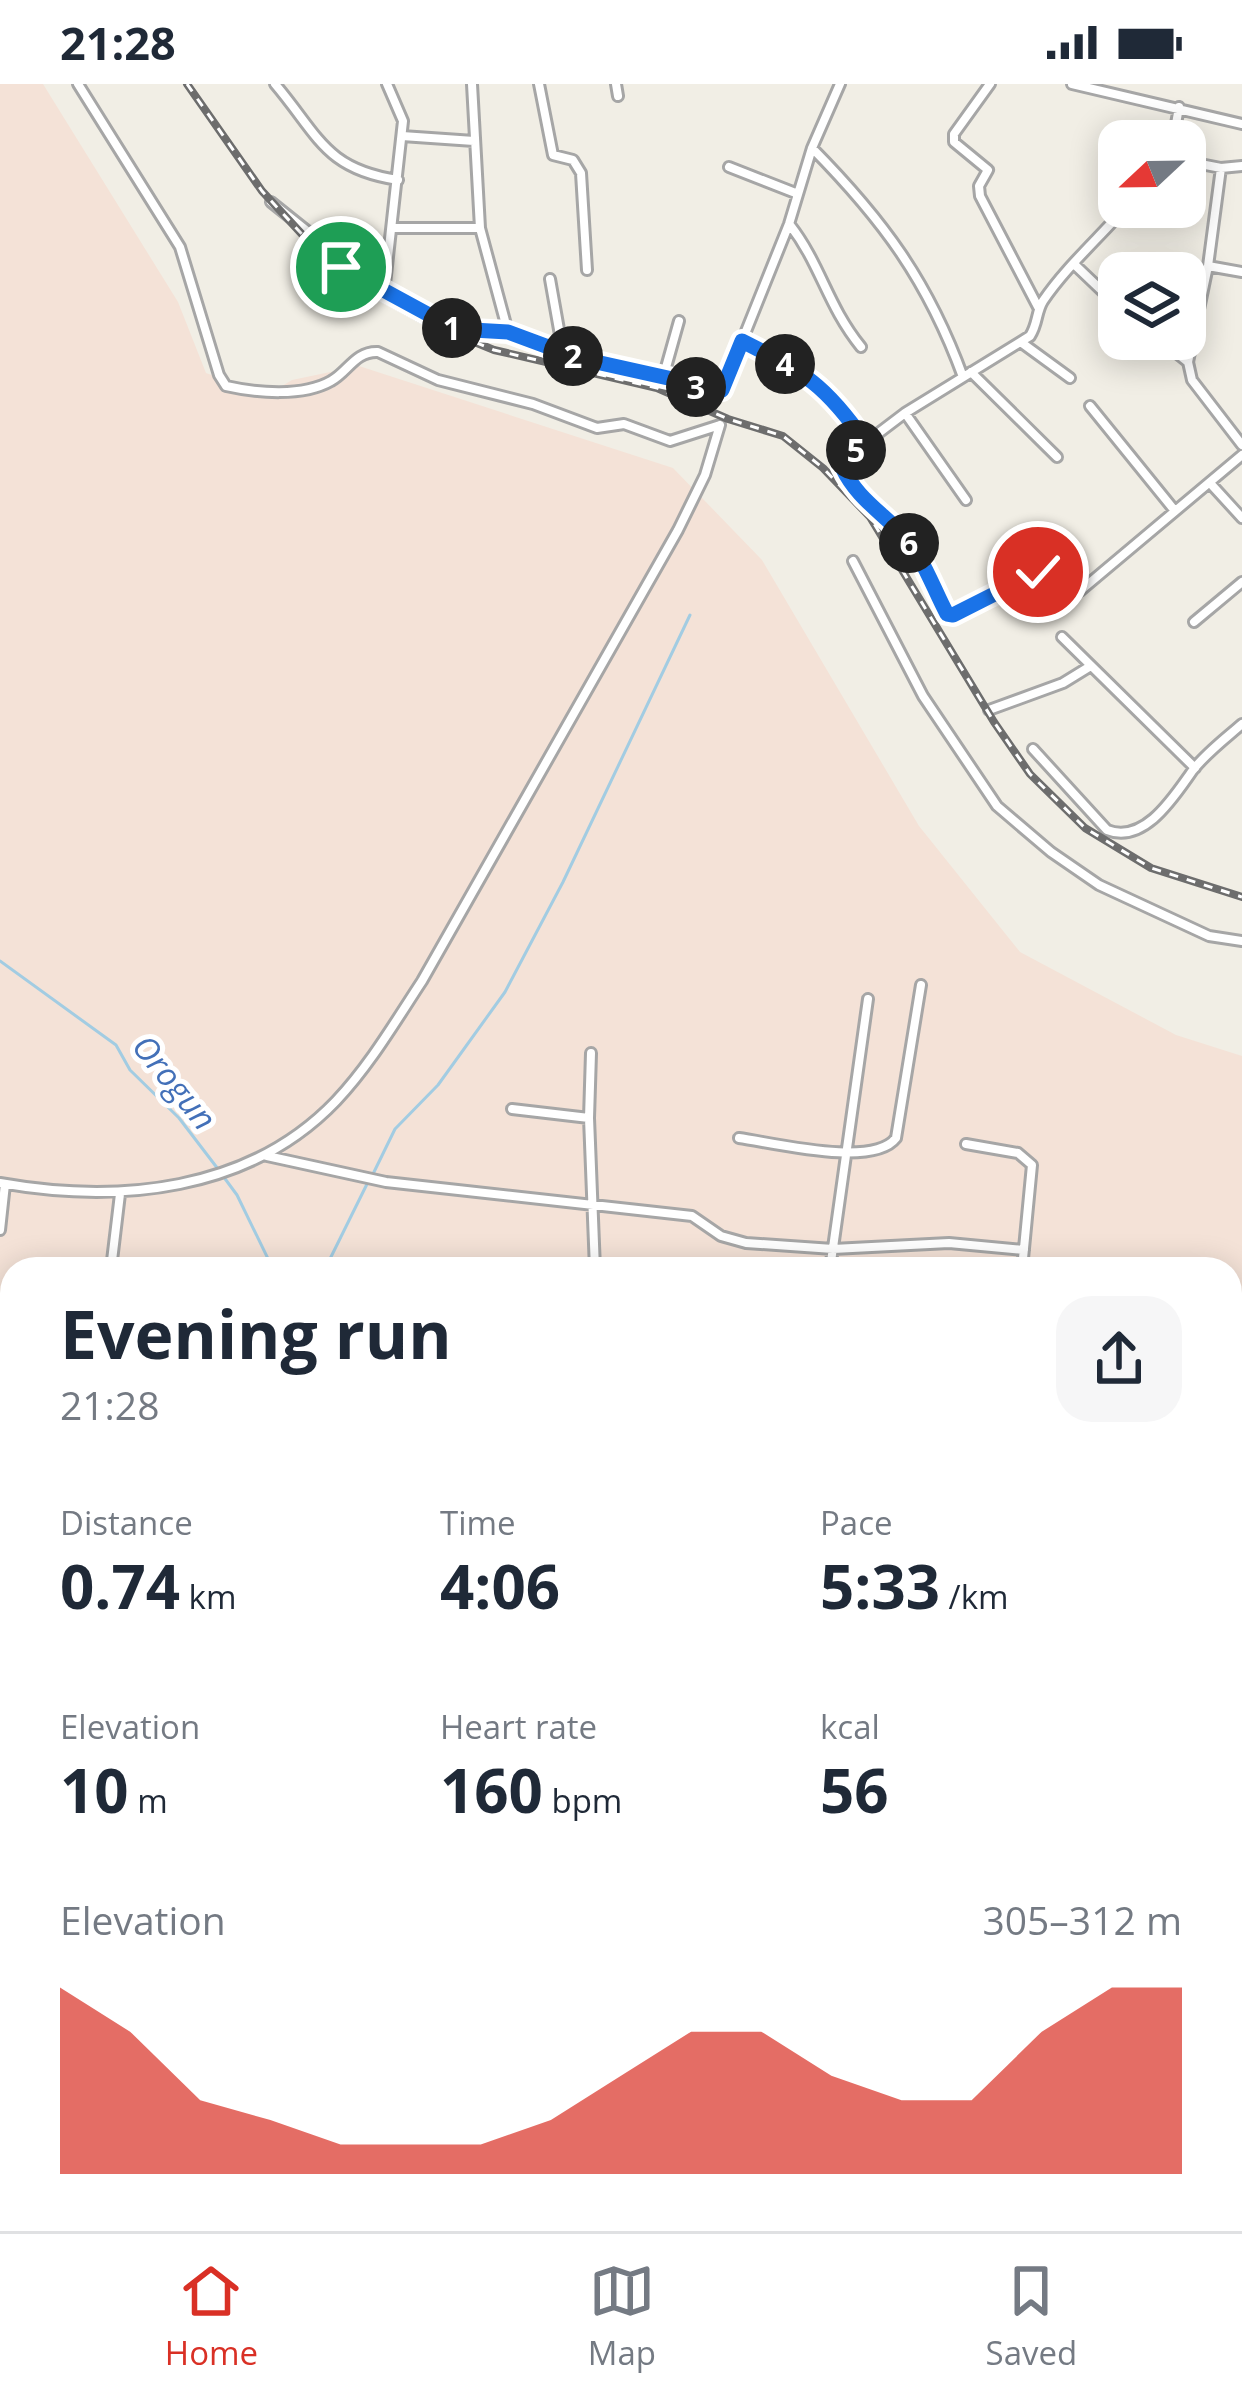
<!DOCTYPE html>
<html lang="en">
<head>
<meta charset="utf-8">
<style>
  body { margin:0; font-family:"Open Sans",sans-serif; background:#f6f6f7; color:#1f2937; height:100vh; display:flex; flex-direction:column; font-size:45px; white-space:nowrap }
  * { box-sizing:border-box; margin:0 }
  p { font-size:39px; color:#747a83 }
  .icon { flex:none; width:66px; height:66px; fill:none; stroke:currentColor; stroke-width:2; stroke-linecap:round; stroke-linejoin:round }
  .map { position:relative; flex:1; overflow:hidden }
  .details { position:absolute; left:0px; top:1173px; width:1242px; height:975px; display:flex; flex-direction:column; background:#fff; border-radius:36px 36px 0 0; box-shadow:0 6px 30px #0003 }
  .details>* { flex:none }
  .needle { width:78px; rotate:248deg }
  .buttons { position:absolute; left:1098px; top:36px; display:grid; gap:24px }
  .buttons a { display:grid; place-items:center; width:108px; height:108px; border-radius:24px; background:#fff; box-shadow:0 6px 30px #0003; font-size:60px }
  .pin { position:absolute; display:grid; place-items:center; width:102px; height:102px; color:#fff; margin:-51px; border:6px solid #fff; border-radius:50%; box-shadow:0 3px 12px #0007 }
  .km { position:absolute; width:60px; height:60px; margin:-30px; border-radius:50%; background:#222; color:#fff; font-size:33px; line-height:60px; text-align:center }
  .round { display:grid; place-items:center; flex:none; width:126px; height:126px; border-radius:36px; background:#f6f6f7 }
  .headline { display:flex; align-items:center; justify-content:space-between; height:204px; padding:0 60px }
  h1 { font-size:66px; font-weight:700; line-height:90px }
  .stats { display:grid; grid-template-columns:repeat(3,1fr); gap:18px; height:204px; padding:12px 60px }
  .stats div { display:grid; align-content:center }
  .stats b { font-size:60px; font-weight:700 }
  .stats small { font-size:33px; font-weight:400 }
  .stats p { font-size:33px }
  .chart { height:336px; padding:24px 60px }
  .chart p { display:flex; justify-content:space-between }
  .chart svg { width:100%; height:216px; margin-top:12px; fill:#d93025; opacity:.7 }
  .status { display:flex; justify-content:space-between; align-items:center; height:84px; padding:0 60px; background:#fff; direction:ltr }
  .status svg { height:33px; fill:currentColor }
  .dock { display:flex; justify-content:space-around; align-items:center; height:168px; border-top:3px solid #e0e1e3; background:#fff; font-size:33px; color:#747a83 }
  .dock a { display:grid; justify-items:center; gap:6px }
  .dock .active { color:#d93025 }
  .map>svg:first-child { display:block }
  .military { fill:#f4e2d7; fill-rule:evenodd }
  .lines { fill:none; stroke-linecap:round; stroke-linejoin:round }
  .stream { stroke:#a2cce2; stroke-width:3 }
  .minor-casing { stroke:#a6a6a6; stroke-width:14 }
  .minor { stroke:#fff; stroke-width:8 }
  .rail-casing { stroke:#6d6d6d; stroke-width:8 }
  .rail { stroke:#fff; stroke-width:3; stroke-dasharray:9; stroke-linecap:butt }
  .route-casing { stroke:#fff; stroke-width:24 }
  .route { stroke:#1a73e8; stroke-width:15 }
  .labels { text-anchor:middle; dominant-baseline:central; stroke-width:10; stroke-linejoin:round; paint-order:stroke }
  .water-label { font-size:33px; font-style:italic; fill:#4370b8; stroke:#fff }
</style>
</head>
<body>
<div class="status"><b>21:28</b><svg viewBox="0 0 49 12"><path d="M0 12V9h3v3zM5 12V6h3v6zM10 12V3h3v9zM15 12V0h3v12zM26 1h20v11H26zM47 4h2v5h-2z"/></svg></div>
<div class="map">
<svg width="1242" height="2147" viewBox="0 0 1242 2147">
  <rect width="100%" height="100%" fill="#f1eee5"/>
  <path class="military" d="M0,0H43L178,218L206,289L267,311L292,296L359,282L673,384L762,476L919,742L1020,868L1176,951L1242,972V2147H0ZM12,1185H1230V2136H12Z"/>
  <g class="lines">
    <path class="stream" d="M0,877L116,961L130,986L179,1034L218,1085
      M373,1090L395,1045L438,1001L505,908L563,798L690,531
      M223,1092L237,1111L273,1185
      M325,1185L368,1098
      M0,1665L12,1674
      M1230,2058L1242,1976
      M408,2147L413,2136
      M1216,2147L1218,2136"/>
    <defs>
      <path id="minor" d="M78,0L180,163L219,291L226,302C257,309 303,313 331,297C348,288 355,267 378,268L438,296L533,320L597,344L624,340L670,357L720,341
        M275,0C319,52 325,85 398,96
        M472,0L480,144L508,248
        M539,0L553,71L573,76L581,89L587,186
        M616,0L618,12
        M990,0L954,50V58L988,86L979,102L980,112L1038,223
        M1072,0L1242,40
        M402,52L474,57
        M1173,57L1179,23
        M812,64C883,136 928,197 963,293
        M1185,77L1221,84L1242,82
        M729,83L798,110
        M1221,84L1208,182L1188,278L1192,296L1242,361
        M271,118L316,154L341,183L455,245L508,248L578,274L718,307L724,302L789,140L812,64L840,0
        M1126,123C1099,154 1066,183 1043,217C1036,228 1038,240 1030,252L905,329L847,373L842,383C855,411 877,426 898,446C921,467 932,500 946,528L953,531L1038,488L1048,487L1071,508L1080,507L1242,371
        M790,141C821,181 827,221 861,263
        M393,144H480
        M1075,181L1119,223
        M1208,182L1242,188
        M550,195L563,268
        M384,209L403,37L387,0
        M1159,255L1188,278
        M742,257L818,299L866,359
        M1022,259L1070,294
        M971,288L1057,373
        M663,294L679,237
        M1090,322L1175,427
        M905,329L966,416
        M1210,399L1242,434
        M853,477L923,612L997,722L1051,768L1099,801L1209,852L1242,857
        M1194,538L1242,498
        M1062,553L1195,684
        M989,626L1063,599L1089,583
        M1033,665L1107,746C1145,761 1175,711 1193,686C1206,669 1226,654 1242,640
        M591,969L589,1034L595,1185
        M512,1025L589,1034
        M739,1054C775,1059 873,1084 896,1054L921,901
        M966,1060L1018,1069L1032,1081L1022,1185
        M267,1072L386,1098L692,1132L721,1152L746,1159L833,1165L949,1159L1024,1166
        M0,1099C118,1120 249,1108 336,1017C370,981 395,938 422,897L678,446L705,391L720,341
        M0,1146L5,1100
        M111,1185L120,1110
        M830,1185L868,915
        M1230,1262L1242,1263
        M1230,1368L1242,1369
        M1230,1471L1242,1472
        M0,1548L12,1551
        M1230,1558L1242,1559
        M1230,1828L1242,1821
        M997,2136L1096,2147
        M123,2147L233,2136
        M699,2147L700,2136
        M842,2147L843,2136"/>
    </defs>
    <use href="#minor" class="minor-casing"/>
    <use href="#minor" class="minor"/>
    <defs>
      <path id="rail" d="M187,0L262,107L311,160L366,205L428,239L494,266L657,304L728,335L783,352L823,384L870,433L994,638L1030,690L1085,744L1151,784L1242,813"/>
    </defs>
    <use href="#rail" class="rail-casing"/>
    <use href="#rail" class="rail"/>
  </g>
  <g class="lines">
    <defs>
      <path id="route" d="M341,183L455,245L508,248L578,274L722,306L742,257C805,289 825,300 866,359L847,373L842,383C855,411 878,426 899,447C922,469 932,502 947,530L953,531L1038,488"/>
    </defs>
    <use href="#route" class="route-casing"/>
    <use href="#route" class="route"/>
  </g>
  <g class="labels">
    <g class="water-label">
      <text transform="translate(175 998) rotate(51)">Orogun</text>
    </g>
  </g>
</svg>
<div class="buttons">
<a><svg class="needle" viewBox="-14 -14 28 28"><path d="M0-13l5 13h-10z" fill="#e53935"/><path d="M0 13l5-13h-10z" fill="#747a83"/></svg></a>
<a><svg class="icon" aria-label="layers" viewBox="0 0 24 24"><path d="M12 4l9 5-9 5-9-5zM3 14l9 5 9-5"/></svg></a>
</div>
<div class="pin" style="left:341px;top:183px;background:#1e9e55"><svg class="icon" aria-label="arrive" viewBox="0 0 24 24"><path d="M6 21V4h12l-3 4 3 4H6"/></svg></div>
<div class="pin" style="left:1038px;top:488px;background:#d93025"><svg class="icon" aria-label="check" viewBox="0 0 24 24"><path d="M5 12l5 5 9-10"/></svg></div>
<b class="km" style="left:452px;top:244px">1</b>
<b class="km" style="left:573px;top:272px">2</b>
<b class="km" style="left:696px;top:303px">3</b>
<b class="km" style="left:785px;top:280px">4</b>
<b class="km" style="left:856px;top:366px">5</b>
<b class="km" style="left:909px;top:459px">6</b>
<section class="details">
<div class="headline"><div><h1>Evening run</h1><p>21:28</p></div><a class="round"><svg class="icon" aria-label="share" viewBox="0 0 24 24"><path d="M12 15V3M7 8l5-5 5 5M5 13v7h14v-7"/></svg></a></div>
<div class="stats">
<div><p>Distance</p><b>0.74<small> km</small></b></div>
<div><p>Time</p><b>4:06</b></div>
<div><p>Pace</p><b>5:33<small> /km</small></b></div>
</div>
<div class="stats">
<div><p>Elevation</p><b>10<small> m</small></b></div>
<div><p>Heart rate</p><b>160<small> bpm</small></b></div>
<div><p>kcal</p><b>56</b></div>
</div>
<div class="chart"><p><span>Elevation</span>305–312 m</p>
<svg viewBox="0 0 160 44" preserveAspectRatio="none"><path d="M0 44V6L10 15L20 29L30 33L40 38L50 38L60 38L70 33L80 24L90 15L100 15L110 24L120 29L130 29L140 15L150 6L160 6V44z"/></svg>
</div>
</section>
</div>
<nav class="dock">
<a class="active"><svg class="icon" aria-label="home" viewBox="0 0 24 24"><path d="M3 11l9-7 9 7M6 9v11h12V9"/></svg>Home</a>
<a><svg class="icon" aria-label="map" viewBox="0 0 24 24"><path d="M3 6l6-2 6 2 6-2v14l-6 2-6-2-6 2zM9 4v14M15 6v14"/></svg>Map</a>
<a><svg class="icon" aria-label="saved" viewBox="0 0 24 24"><path d="M7 4h10v16l-5-4-5 4z"/></svg>Saved</a>
</nav>
</body>
</html>
